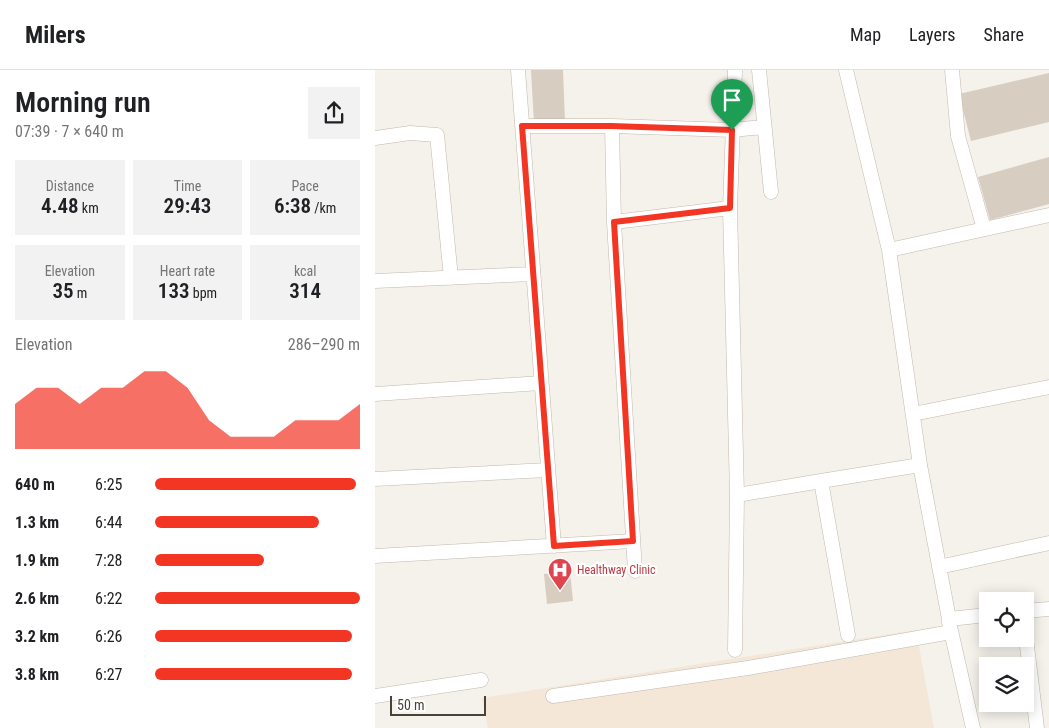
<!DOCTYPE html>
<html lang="en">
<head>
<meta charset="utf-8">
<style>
  body { margin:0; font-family:"Roboto Condensed",sans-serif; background:#f2f2f2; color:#202124; height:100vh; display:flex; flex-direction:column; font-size:19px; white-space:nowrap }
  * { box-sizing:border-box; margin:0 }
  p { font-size:16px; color:#757577 }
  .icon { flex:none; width:28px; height:28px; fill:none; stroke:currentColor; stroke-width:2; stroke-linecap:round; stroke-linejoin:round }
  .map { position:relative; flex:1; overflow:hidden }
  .panel { display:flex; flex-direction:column; background:#fff; width:375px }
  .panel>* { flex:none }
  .fabs { position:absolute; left:604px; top:522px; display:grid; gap:10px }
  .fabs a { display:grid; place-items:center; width:55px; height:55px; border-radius:0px; background:#fff; box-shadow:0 2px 12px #0003; font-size:25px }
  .scale { position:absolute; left:15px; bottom:12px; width:96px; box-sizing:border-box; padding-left:5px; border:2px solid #494239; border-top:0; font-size:14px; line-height:18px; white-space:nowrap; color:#494239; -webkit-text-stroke:4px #fff; paint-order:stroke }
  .pin { position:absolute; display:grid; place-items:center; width:42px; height:42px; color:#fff; margin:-51px -21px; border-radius:50% 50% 50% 0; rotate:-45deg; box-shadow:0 0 5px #0007 }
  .pin .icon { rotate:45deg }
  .round { display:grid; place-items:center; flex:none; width:52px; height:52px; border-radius:0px; background:#f2f2f2 }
  .headline { display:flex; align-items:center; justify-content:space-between; height:85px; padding:0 15px }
  h1 { font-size:28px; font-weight:600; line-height:38px }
  .stats { display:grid; grid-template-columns:repeat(3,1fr); gap:8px; height:85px; padding:5px 15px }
  .stats div { display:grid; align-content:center; border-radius:0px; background:#f2f2f2; text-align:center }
  .stats b { font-size:21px; font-weight:600 }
  .stats small { font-size:14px; font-weight:400 }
  .stats p { font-size:14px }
  .chart { height:140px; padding:10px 15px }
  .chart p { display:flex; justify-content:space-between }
  .chart svg { width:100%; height:90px; margin-top:5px; fill:#f33524; opacity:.7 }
  ul { padding:0 15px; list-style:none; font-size:16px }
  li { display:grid; grid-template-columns:80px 60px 1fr; align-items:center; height:38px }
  li i { height:12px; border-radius:6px; background:#f33524 }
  header { display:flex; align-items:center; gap:30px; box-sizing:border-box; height:70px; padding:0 25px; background:#fff; border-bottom:1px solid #e0e0e0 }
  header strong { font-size:24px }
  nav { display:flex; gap:28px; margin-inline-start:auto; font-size:18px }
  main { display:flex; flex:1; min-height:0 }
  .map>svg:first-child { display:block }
  .commercial { fill:#f5e7d8 }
  .building { fill:#d7cdc1 }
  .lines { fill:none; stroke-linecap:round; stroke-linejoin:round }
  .street-casing { stroke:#c1b9ae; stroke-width:15 }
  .street { stroke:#fff; stroke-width:14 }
  .route-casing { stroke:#fff; stroke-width:10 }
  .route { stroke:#f33524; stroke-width:6 }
  .labels { text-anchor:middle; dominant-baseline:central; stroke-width:4.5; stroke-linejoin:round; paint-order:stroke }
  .health-label { font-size:12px; fill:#be3a42; stroke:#fff; text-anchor:start }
</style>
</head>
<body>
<header>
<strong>Milers</strong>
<nav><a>Map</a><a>Layers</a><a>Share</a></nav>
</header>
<main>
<section class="panel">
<div class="headline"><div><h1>Morning run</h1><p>07:39 · 7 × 640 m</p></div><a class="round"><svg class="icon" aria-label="share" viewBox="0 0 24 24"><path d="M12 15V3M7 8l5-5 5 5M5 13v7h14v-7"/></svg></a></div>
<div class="stats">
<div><p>Distance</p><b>4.48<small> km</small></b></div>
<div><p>Time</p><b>29:43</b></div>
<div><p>Pace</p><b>6:38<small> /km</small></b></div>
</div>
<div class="stats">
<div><p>Elevation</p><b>35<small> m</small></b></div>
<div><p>Heart rate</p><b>133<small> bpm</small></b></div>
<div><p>kcal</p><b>314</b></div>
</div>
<div class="chart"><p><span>Elevation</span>286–290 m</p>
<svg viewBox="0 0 160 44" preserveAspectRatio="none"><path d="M0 44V22L10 14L20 14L30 22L40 14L50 14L60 6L70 6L80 14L90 30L100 38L110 38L120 38L130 30L140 30L150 30L160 22V44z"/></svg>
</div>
<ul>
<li><b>640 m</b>6:25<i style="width:98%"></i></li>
<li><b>1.3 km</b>6:44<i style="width:80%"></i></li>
<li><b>1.9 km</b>7:28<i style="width:53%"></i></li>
<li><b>2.6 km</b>6:22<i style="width:100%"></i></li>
<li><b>3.2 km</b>6:26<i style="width:96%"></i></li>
<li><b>3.8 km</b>6:27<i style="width:96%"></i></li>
</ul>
</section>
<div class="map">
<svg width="674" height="658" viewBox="0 0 674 658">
  <rect width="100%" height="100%" fill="#f5f1eb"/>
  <path class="commercial" d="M541,560L559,658H113L107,628Z"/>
  <path class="building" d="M156,0H188L190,52L159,54Z
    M674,3V52L596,71L584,24Z
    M674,87V134L615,150L603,107Z
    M195,502L198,531L172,534L169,504Z"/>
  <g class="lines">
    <defs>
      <path id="street" d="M143,0L179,476
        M360,0L355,138L362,425L360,580
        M384,0L396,122
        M471,0L514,180
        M577,0L583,66L609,159
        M147,56H237
        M0,68L35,63L62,65L76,208
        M239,152L237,56L357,60L388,57
        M0,211L158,204
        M0,324L166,313
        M538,344L674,317
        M545,395L514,180L674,145
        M0,409L173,400
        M446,411L545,395L574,549L612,545
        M362,425L446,411L473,565
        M0,486L258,471
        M564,497L674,473
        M260,501L239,152L355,138
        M650,541L674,539
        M574,552L598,658
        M650,560L662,658
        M0,626L106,610
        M178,626L373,598L576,562"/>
    </defs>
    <use href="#street" class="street-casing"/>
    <use href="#street" class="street"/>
  </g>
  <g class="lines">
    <defs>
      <path id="route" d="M147,56H236L357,60L355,138L239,152L258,471L179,476Z"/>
    </defs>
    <use href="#route" class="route-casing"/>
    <use href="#route" class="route"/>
  </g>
  <defs>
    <symbol id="hospital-pin" viewBox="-11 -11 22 30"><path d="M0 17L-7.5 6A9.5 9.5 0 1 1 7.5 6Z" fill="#e0444e" stroke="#fff"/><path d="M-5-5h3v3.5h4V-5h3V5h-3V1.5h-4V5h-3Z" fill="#fff"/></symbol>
  </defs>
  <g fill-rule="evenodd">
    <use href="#hospital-pin" x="171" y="486" width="28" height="38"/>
  </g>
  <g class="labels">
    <g class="health-label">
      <text x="202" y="500">Healthway Clinic</text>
    </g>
  </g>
</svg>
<div class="fabs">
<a><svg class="icon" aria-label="locate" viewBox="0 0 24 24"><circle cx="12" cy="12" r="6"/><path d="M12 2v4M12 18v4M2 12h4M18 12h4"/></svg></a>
<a><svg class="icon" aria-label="layers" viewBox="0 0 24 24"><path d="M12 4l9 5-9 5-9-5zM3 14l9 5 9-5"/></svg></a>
</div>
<div class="scale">50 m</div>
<div class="pin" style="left:357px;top:60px;background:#1e9e55"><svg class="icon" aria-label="arrive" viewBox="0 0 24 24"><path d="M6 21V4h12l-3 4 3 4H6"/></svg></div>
</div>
</main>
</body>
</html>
